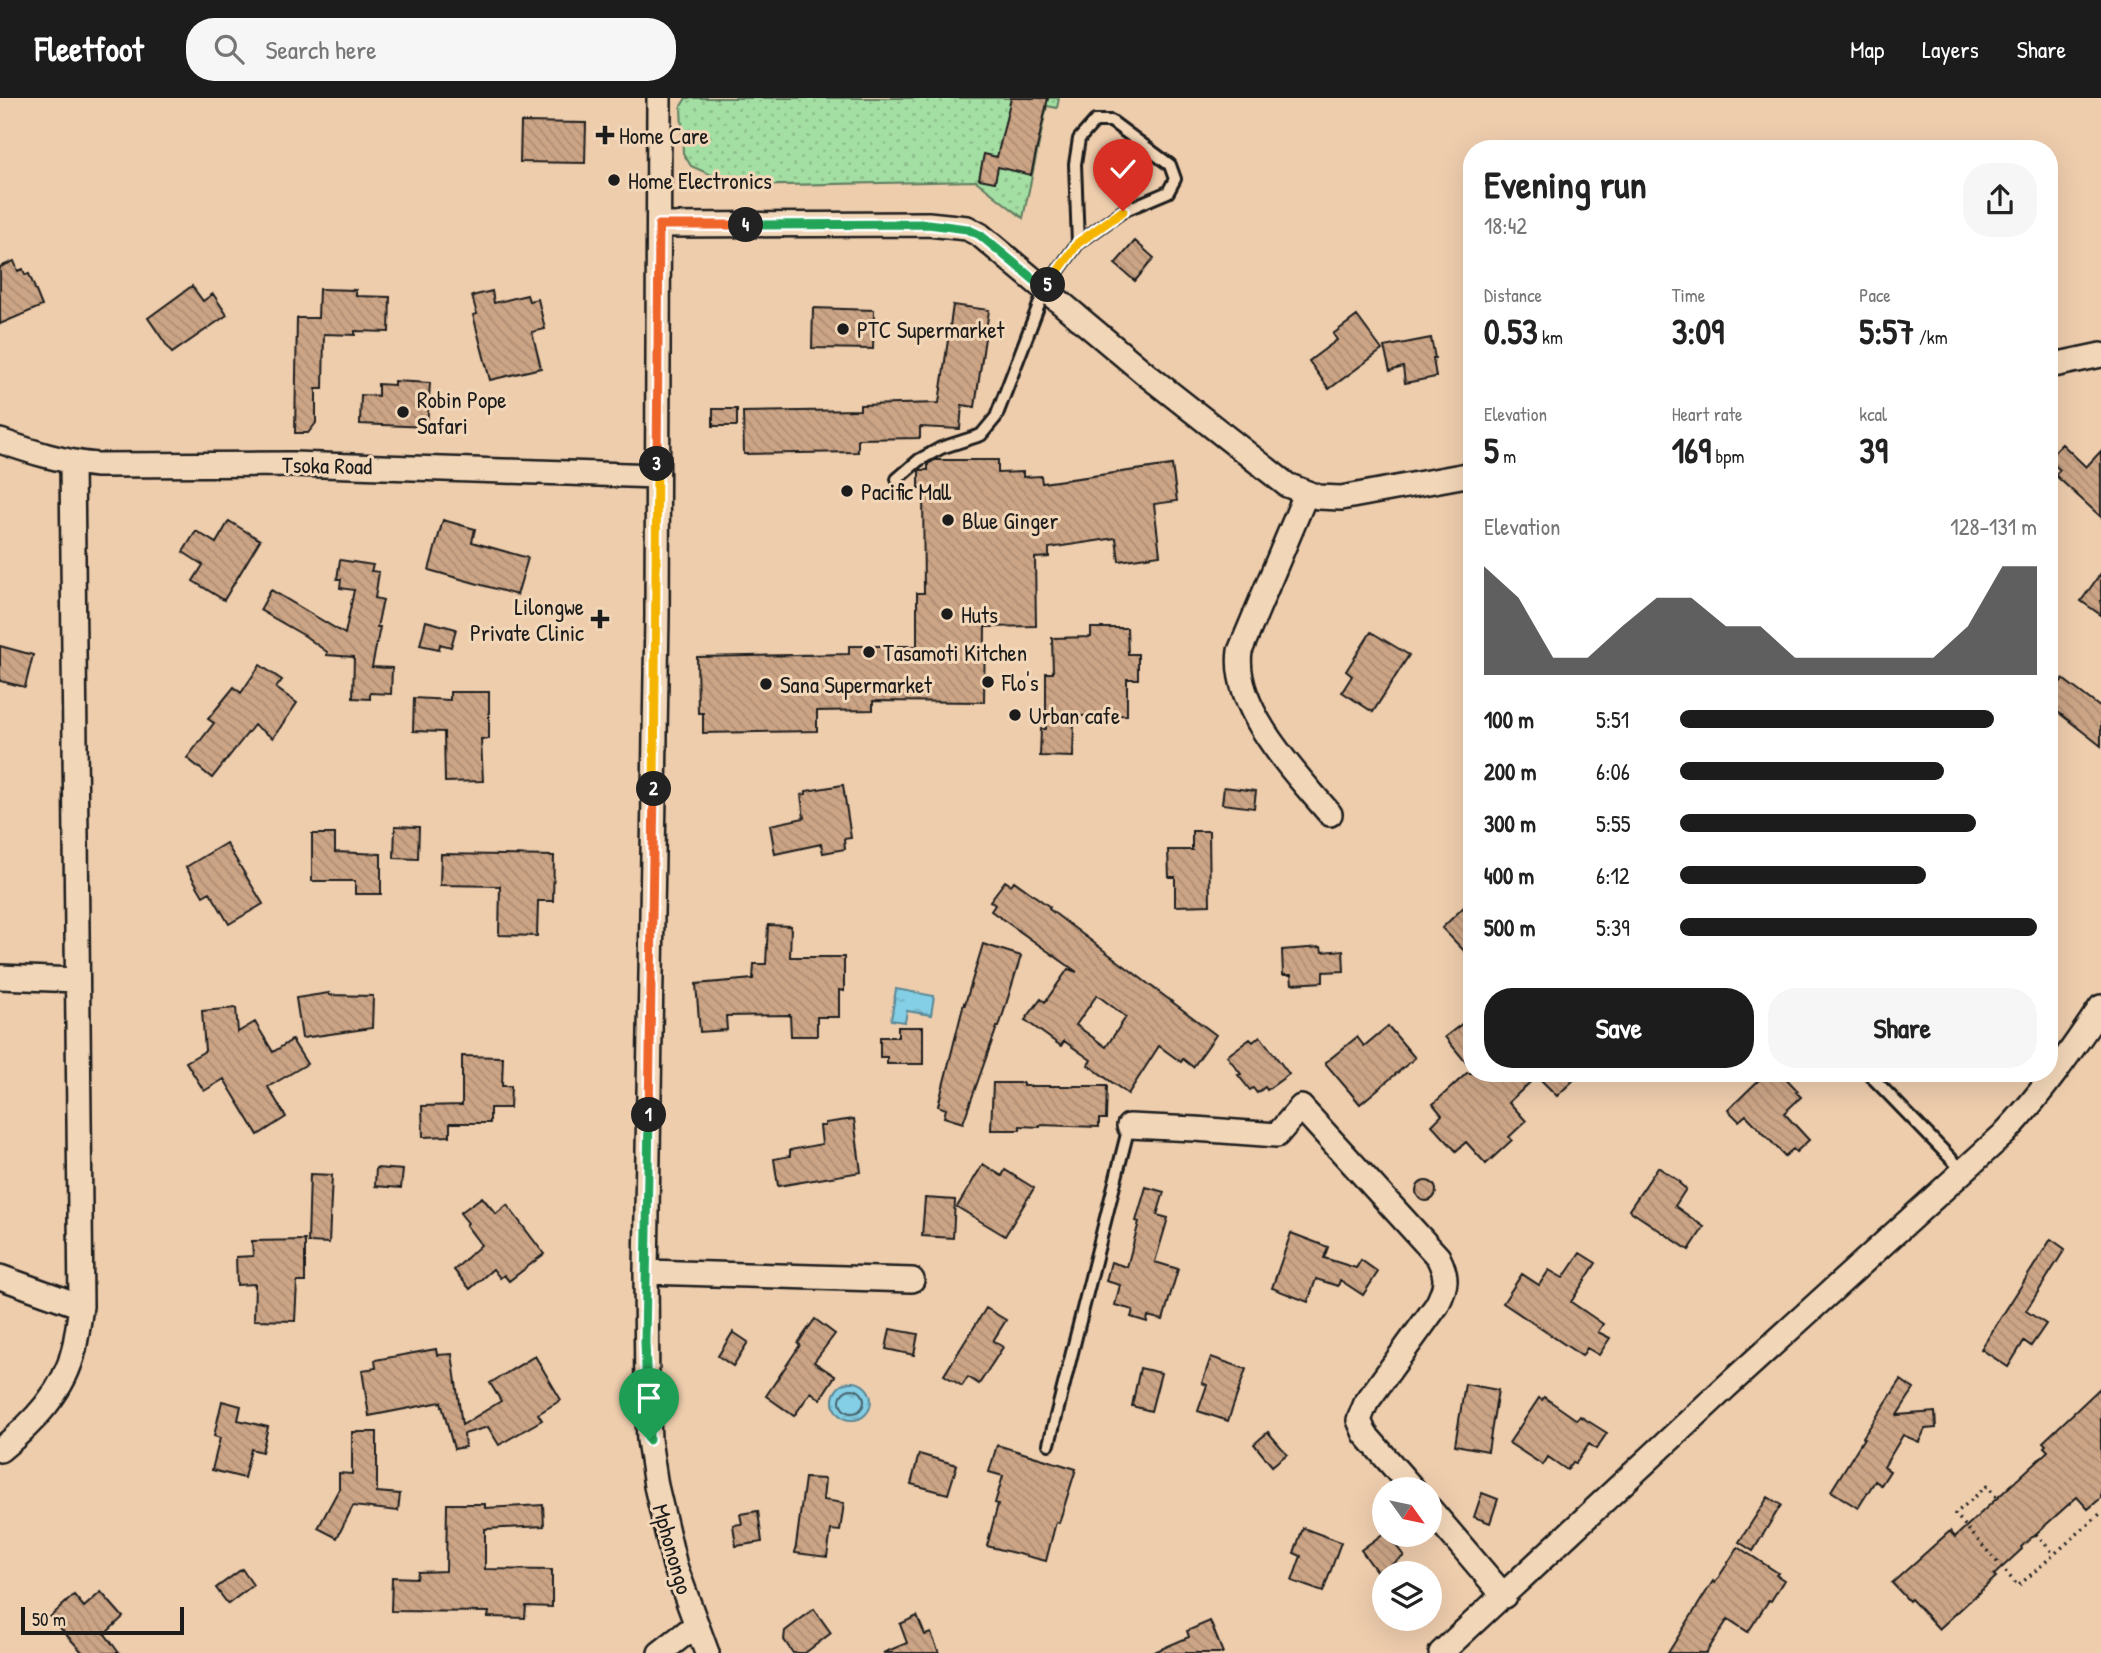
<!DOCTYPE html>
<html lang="en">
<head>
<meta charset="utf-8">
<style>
  body { margin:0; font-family:"Patrick Hand",sans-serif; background:#f6f6f6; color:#222; height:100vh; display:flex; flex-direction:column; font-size:26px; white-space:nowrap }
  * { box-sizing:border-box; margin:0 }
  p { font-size:23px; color:#767676 }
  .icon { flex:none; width:38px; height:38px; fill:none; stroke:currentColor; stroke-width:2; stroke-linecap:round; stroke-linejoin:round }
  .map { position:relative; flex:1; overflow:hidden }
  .sheet { position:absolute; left:1463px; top:42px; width:595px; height:942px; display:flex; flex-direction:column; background:#fff; border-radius:28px; box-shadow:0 7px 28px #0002 }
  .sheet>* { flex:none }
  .needle { width:46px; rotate:123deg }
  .controls { position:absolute; left:1372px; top:1379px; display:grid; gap:14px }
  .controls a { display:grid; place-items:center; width:70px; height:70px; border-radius:50%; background:#fff; box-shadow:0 7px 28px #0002; font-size:35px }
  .scale { position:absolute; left:21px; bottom:18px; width:163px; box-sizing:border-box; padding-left:7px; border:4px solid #1c1c1c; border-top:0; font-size:19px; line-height:24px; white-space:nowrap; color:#1c1c1c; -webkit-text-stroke:5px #f2d6b8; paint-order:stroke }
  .pin { position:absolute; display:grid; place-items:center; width:60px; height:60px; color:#fff; margin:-72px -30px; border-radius:50% 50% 50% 0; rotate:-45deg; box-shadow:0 0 7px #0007 }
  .pin .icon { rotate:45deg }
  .km { position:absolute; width:35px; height:35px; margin:-18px; border-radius:50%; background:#222; color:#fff; font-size:19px; line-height:35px; text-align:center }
  .round { display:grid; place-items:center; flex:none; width:74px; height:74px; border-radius:28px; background:#f6f6f6 }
  .overview { display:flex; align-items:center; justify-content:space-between; height:119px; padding:0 21px }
  h1 { font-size:38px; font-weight:800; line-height:52px }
  .metrics { display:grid; grid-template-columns:repeat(3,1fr); gap:10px; height:119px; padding:7px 21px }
  .metrics div { display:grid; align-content:center }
  .metrics b { font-size:35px; font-weight:800 }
  .metrics small { font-size:19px; font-weight:400 }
  .metrics p { font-size:19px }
  .chart { height:196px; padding:14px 21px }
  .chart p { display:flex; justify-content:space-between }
  .chart svg { width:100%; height:126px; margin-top:7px; fill:#1c1c1c; opacity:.7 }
  .cta { display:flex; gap:14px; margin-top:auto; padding:14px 21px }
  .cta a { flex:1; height:80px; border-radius:28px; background:#1c1c1c; color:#fff; font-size:28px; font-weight:800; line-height:80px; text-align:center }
  .cta a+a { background:#f6f6f6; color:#222 }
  ul { padding:0 21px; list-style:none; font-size:23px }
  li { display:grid; grid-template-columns:112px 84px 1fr; align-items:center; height:52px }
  li i { height:18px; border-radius:9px; background:#1c1c1c }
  header { display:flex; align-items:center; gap:42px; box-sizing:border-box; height:98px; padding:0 35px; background:#1c1c1c; color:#fff }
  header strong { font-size:33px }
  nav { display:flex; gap:38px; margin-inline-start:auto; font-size:24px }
  .search { width:490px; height:63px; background:#f6f6f6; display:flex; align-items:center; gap:18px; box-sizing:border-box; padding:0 24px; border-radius:28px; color:#767676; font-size:26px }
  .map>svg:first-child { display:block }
  .green { fill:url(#green-dots); stroke:#607d60; stroke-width:2 }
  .water { fill:url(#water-ripples); stroke:#5a8795; stroke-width:2 }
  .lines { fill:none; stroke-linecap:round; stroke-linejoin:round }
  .shore { stroke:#46646c; stroke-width:2 }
  .building { fill:url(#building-back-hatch); stroke:#1c1c1c; stroke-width:2; fill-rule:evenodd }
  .service-casing { stroke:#1c1c1c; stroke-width:16 }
  .minor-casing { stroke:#1c1c1c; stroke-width:28 }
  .path { stroke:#1c1c1c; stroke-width:3.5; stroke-dasharray:2 5; stroke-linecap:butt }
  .service { stroke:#f2d6b8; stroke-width:10 }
  .minor { stroke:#f2d6b8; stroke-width:23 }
  .split-1-casing { stroke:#fff; stroke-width:14 }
  .split-2-casing { stroke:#fff; stroke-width:14 }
  .split-3-casing { stroke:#fff; stroke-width:14 }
  .split-4-casing { stroke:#fff; stroke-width:14 }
  .split-5-casing { stroke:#fff; stroke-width:14 }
  .split-6-casing { stroke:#fff; stroke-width:14 }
  .split-1 { stroke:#22a559; stroke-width:9 }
  .split-2 { stroke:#f0652b; stroke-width:9 }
  .split-3 { stroke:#f5b400; stroke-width:9 }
  .split-4 { stroke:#f0652b; stroke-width:9 }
  .split-5 { stroke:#22a559; stroke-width:9 }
  .split-6 { stroke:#f5b400; stroke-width:9 }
  .poi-dot { fill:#1c1c1c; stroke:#f2d6b8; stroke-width:2.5 }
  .labels { text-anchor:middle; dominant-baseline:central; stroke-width:6; stroke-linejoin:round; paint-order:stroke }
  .poi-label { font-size:23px; fill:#1c1c1c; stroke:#f2d6b8; text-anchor:start }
  .street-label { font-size:23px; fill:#1c1c1c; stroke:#f2d6b8 }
</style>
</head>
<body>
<header>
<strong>Fleetfoot</strong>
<div class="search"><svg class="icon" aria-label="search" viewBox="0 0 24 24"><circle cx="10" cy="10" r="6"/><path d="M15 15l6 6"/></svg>Search here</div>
<nav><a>Map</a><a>Layers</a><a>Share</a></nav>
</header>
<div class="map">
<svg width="2101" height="1555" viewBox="0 0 2101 1555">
  <defs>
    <pattern id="green-dots" width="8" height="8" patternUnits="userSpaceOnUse" patternTransform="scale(1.75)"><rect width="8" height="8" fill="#a3dea3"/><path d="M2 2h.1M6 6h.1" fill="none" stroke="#8cbe8c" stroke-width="1.8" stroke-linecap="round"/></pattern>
    <pattern id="water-ripples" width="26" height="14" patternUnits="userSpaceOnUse" patternTransform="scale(1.75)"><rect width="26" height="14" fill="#84cfe5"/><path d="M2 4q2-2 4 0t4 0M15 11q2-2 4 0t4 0" fill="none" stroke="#71b1c4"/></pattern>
    <pattern id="building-back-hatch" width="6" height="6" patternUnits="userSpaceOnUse" patternTransform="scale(1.75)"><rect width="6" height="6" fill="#cca586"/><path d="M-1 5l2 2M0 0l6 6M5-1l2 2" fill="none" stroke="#af8d73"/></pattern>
  </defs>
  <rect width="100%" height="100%" fill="#eecdad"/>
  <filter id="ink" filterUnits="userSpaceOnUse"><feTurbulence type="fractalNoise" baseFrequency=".0143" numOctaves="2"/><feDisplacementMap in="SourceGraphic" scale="14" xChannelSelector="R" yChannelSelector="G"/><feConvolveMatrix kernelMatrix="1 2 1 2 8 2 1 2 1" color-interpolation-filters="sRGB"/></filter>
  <g filter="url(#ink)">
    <path class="green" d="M686,0H1059L1057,10L1047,8L1023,120L976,83L736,88L691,68L683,55L681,8Z"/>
    <path class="water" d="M896,891L934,898L931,917L907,913L905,924L891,922Z
      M833 1303a19 19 0 1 1 38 0a19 19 0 1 1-38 0Z"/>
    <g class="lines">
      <path class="shore" d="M840 1303a12 12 0 1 1 24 0a12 12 0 1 1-24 0Z"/>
    </g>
    <path class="building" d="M1011,0H1048L1031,77L998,69L995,84L979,81L984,56L997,59Z
      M521,24L586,25L585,65L520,64Z
      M1135,143L1154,160L1135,183L1115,166Z
      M14,163L18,173L23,171L25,177L29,176L42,208L0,226V169Z
      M192,188L203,203L213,196L227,217L172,255L148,220Z
      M319,191L356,192V198L390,199L389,234L355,233V237L324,236L323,291H316V325L308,335H295L297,220H318Z
      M492,193L494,205L527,197L529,203L538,201L545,231L532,234L541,270L490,282L473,217L477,216L472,198Z
      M953,207L989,212L975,309L962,307L960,331L920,329V340L858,341V354L744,356L743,314L860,312V307L939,305Z
      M813,210L874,212L873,251L812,250Z
      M1357,218L1382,252L1329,291L1309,263L1337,242L1333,236Z
      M1431,240L1435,260H1433L1436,279L1405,285L1403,269L1390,273L1384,249Z
      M394,283L430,285L427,329L360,326L361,297L378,298V286L394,287Z
      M713,311H737V328H713Z
      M2062,346L2086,369L2101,353V419L2055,377L2060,372L2049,362V359Z
      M935,362H998V375L1023,374V379L1041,378L1042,385L1172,367L1177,403L1154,406L1160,457L1119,463L1116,440L1049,450V459L1035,460L1036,528L985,529L984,604L873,603V612L817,613V633L703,635V615H698L697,559L849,556V548H917V495H924L923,390H919V372H928V366Z
      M443,422L475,431L472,444L528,460L517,497L429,472Z
      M229,423L260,442L224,502L193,483L203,467L183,454L196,433L216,445Z
      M340,462L373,467L371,473L379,474L375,500L383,502L377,529H380L372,569L392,570L391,596L370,595V601L353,600L354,559L327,557V554L305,538L260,512L271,492L345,536L354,492L340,490L341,481H337Z
      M2101,475V517L2081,503Z
      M426,523L456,531L451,549L440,546L439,551L420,547Z
      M1091,530H1127L1128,556H1138V581H1127V617L1076,618V625H1074L1073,659L1040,658L1041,631H1046V575H1053L1052,540L1091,539Z
      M1371,534L1409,557L1373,614L1342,594L1352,578L1346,573Z
      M0,548L33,557L25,589L0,583Z
      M260,567L282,582L276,590L297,605L273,640L254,627L212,680L187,660L214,625L208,621L234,589L241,595Z
      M2063,581L2101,610V648L2049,607V599Z
      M450,594H489V641H481L483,683L445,684L444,634L413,633L414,600L450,602Z
      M843,687L851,740L844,741L845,751L823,755L821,746L775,756L770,727L804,720L801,697L806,696V693Z
      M1224,689L1256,693L1254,710L1222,706Z
      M395,728L419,729L418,761L394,760Z
      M1192,733H1209L1210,807L1175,808V779H1169L1168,752H1192Z
      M312,736H335V754L381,756V796H355V783H312Z
      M226,745L263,806L229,826L210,794L203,798L186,769Z
      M441,756L554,758L553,803H538L537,838L499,837L500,788L440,787Z
      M1005,783L1011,787L1014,783L1050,809L1049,811L1216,937L1193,969L1183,961L1181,964L1159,948L1128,996L1088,967L1091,962L1064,943L1061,948L1025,922L1041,901L1045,904L1068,871L1077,874L991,813L995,807L990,803ZM1097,897L1126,919L1106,949L1076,927Z
      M1472,801V861L1442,830Z
      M768,827L791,828L790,859H844V893L839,892V919H817V938H791L790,917L726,918L727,932L700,934L696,886L753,881L754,866H766Z
      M983,846L1021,858L999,929H997L963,1025L944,1019L946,1011L938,1008L964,905L965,906Z
      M1321,849L1322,854L1343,852L1344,873L1323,874V884L1292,886L1291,877H1283L1282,852Z
      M329,895V897L373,898L372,930L302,940L296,900Z
      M236,910L238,934L255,924L273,954L292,942L307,966L268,989L286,1019L258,1037L224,981L204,993L186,964L205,953L202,913Z
      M1472,918V972L1445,939Z
      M1388,928L1415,960L1360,1006L1325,965L1357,939L1364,948Z
      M898,929H923V966H887V959H880V939H898Z
      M1260,938L1289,976L1267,992L1265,989L1257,995L1253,990L1250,992L1238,977L1241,976L1227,958L1250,941L1253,944Z
      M462,958L503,959L502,988H511L510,1010H490V1025H450V1038L423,1039L422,1008L462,1007Z
      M1467,975H1581L1557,998L1537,978L1509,1004L1526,1023L1509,1039L1512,1042L1486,1066L1466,1044L1456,1053L1432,1027L1442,1017L1433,1006Z
      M1766,975H1781L1798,993L1796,994L1801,999L1784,1015L1809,1042L1796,1054L1793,1051L1785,1058L1746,1017L1739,1023L1728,1012Z
      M993,985H1023V988H1107L1106,1021H1099V1029L1040,1027V1029L1020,1028V1032H991Z
      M854,1021L861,1074L778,1088L774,1061L790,1058V1052L822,1046L820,1028H825V1025Z
      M983,1066L1002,1078L1005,1072L1034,1090L1005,1138L957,1109Z
      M1658,1069L1680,1084L1679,1085L1686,1091L1675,1108L1704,1129L1689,1152L1629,1112Z
      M376,1070L403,1072L401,1090L375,1088Z
      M310,1076L332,1077L329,1145L308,1144Z
      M1416 1093a10 10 0 1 1 20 0a10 10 0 1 1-20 0Z
      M1146,1089L1164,1094L1157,1117L1168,1120L1155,1164L1178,1171L1163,1222L1148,1218L1147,1224L1131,1219L1133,1212L1115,1207L1120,1187L1106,1183L1111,1164L1127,1169L1139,1124L1136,1123Z
      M482,1099L496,1116L507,1107L544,1156L509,1183L504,1177L500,1180L493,1171L470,1191L454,1172L481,1147L466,1127L468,1125L460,1115Z
      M925,1100L955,1102L953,1140L922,1138Z
      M1291,1135L1328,1149L1324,1160L1356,1170L1361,1162L1378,1174L1363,1197L1340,1182L1338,1188L1316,1181L1308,1204L1272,1190Z
      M2051,1141L2065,1151L2026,1213L2046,1226L2031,1248L2024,1243L2008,1269L1981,1251Z
      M305,1142V1184H297L295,1223L254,1222L255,1186L237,1187L236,1159L253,1158L252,1143Z
      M1580,1155L1596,1165L1571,1204L1603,1226L1598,1234L1610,1240L1599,1257L1587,1250L1582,1258L1503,1205L1522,1176L1539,1187L1549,1172L1563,1180Z
      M986,1210L1006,1222L993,1243L1003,1249L979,1286L968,1279L962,1288L944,1277Z
      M815,1221L835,1236L814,1264L835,1278L820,1301L811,1294L794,1318L766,1298L800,1247L798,1245Z
      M890,1231L918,1236L914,1257L886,1251Z
      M733,1234L748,1244L733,1268L718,1258Z
      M436,1251L437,1257L452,1256L462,1327L501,1303L490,1285L535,1258L561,1302L538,1316L542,1322L499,1347L488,1329L464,1336L465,1349L454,1351L441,1304L369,1318L362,1272L376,1270L375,1262Z
      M1211,1259L1246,1271L1228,1323L1198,1313L1207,1287L1202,1285Z
      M1140,1270L1161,1275L1151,1313L1132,1308Z
      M1901,1282L1914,1291L1897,1317L1935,1314L1936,1330L1925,1331L1919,1344L1903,1337L1884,1369L1890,1373L1881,1387L1875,1383L1858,1410L1831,1393L1864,1340L1863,1339Z
      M1465,1286L1498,1292L1488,1353L1455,1347Z
      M2101,1289V1400L2088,1411L2077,1399L2021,1449L2022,1451L1994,1477L1996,1479L1939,1531L1911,1501L1909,1503L1892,1485L1950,1433L1955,1439L2048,1353L2044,1349L2046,1347L2043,1344Z
      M1544,1299L1577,1322L1580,1318L1607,1335L1596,1351L1589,1346L1576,1365L1573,1364L1567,1372L1548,1359L1543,1367L1509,1345L1539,1300L1542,1302Z
      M222,1303L241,1308L238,1322L268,1329L262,1354L251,1351L244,1380L212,1372L220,1340L214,1338Z
      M352,1334H377V1394L400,1396L398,1413L353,1408L337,1440L318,1430L339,1391V1375L352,1376Z
      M1268,1334L1287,1356L1272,1368L1254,1346Z
      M997,1347L1076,1371L1059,1425L1056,1424L1046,1463L987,1448L998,1406L995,1405L1003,1378L989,1374Z
      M919,1356L957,1367L948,1396L911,1386Z
      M805,1380L825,1381L823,1402L844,1405L840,1433L831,1432L827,1459L795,1455Z
      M1482,1395L1498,1401L1490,1425L1474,1419Z
      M1768,1399L1781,1407L1753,1453L1739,1444Z
      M447,1406H485V1410L543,1407L544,1428L485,1431V1471L552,1472V1509L526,1508L525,1520L488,1519L489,1514L391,1513L392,1479L417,1480L418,1474L446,1473Z
      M758,1413L762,1444L736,1448L733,1427L742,1426L740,1416Z
      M1303,1430L1341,1444L1323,1494L1292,1483L1301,1458L1294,1455Z
      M1384,1435V1437H1388L1404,1458L1381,1474L1379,1472L1377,1474L1361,1452Z
      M1738,1449L1778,1475L1776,1477L1784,1482L1771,1503L1769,1502L1748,1534L1728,1521L1706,1555H1668L1713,1483L1715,1485Z
      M242,1471L253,1487L228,1506L216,1490Z
      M101,1494L123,1519L105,1536L119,1555H83L50,1519L74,1497L84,1509Z
      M814,1511L831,1535L805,1555H793L784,1542L785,1533Z
      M917,1518L925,1537L931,1535L939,1555H883L907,1545L900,1526Z
      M1210,1523L1223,1555H1152L1189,1539L1187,1533Z"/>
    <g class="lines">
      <defs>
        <path id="service" d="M897,381L919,362L941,350L981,337L996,319L1045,191L1078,145L1075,66L1079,41L1095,23H1111L1170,67L1175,81L1168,94L1123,113L1078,145
          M1868,975L1964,1074
          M1049,1346L1129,1028"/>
        <path id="minor" d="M659,0L657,518L646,1174L647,1298L649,1342L656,1388L675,1468L707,1555
          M659,127L928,126L967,130L980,137L1147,277L1287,387L1318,399L1341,400L1472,376
          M2049,268L2101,257
          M0,343C32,354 63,364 97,367L292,366L657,378
          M1306,396L1240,553C1232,610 1295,675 1330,716
          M0,879L77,882
          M1129,1028L1195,1031L1277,1037L1301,1009L1438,1159C1448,1179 1447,1187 1437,1207L1366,1305L1359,1322L1365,1336L1413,1391
          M646,1174L912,1182
          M0,1179L81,1208
          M0,1352C32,1326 65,1293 74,1251C77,1237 79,1222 81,1208L72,365
          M1430,1411L1504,1498
          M660,1555L696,1527
          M1441,1555L1727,1288L2004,1036C2041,997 2071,953 2101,909"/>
      </defs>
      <use href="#service" class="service-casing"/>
      <use href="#minor" class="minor-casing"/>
      <path class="path" d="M1996,1399L1987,1388L1955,1416L2018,1488L2101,1415
        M2036,1436L2054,1456"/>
      <use href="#service" class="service"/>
      <use href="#minor" class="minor"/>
    </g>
  </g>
  <g class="lines" filter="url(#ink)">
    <defs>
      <path id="split-1" d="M649,1017L645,1244L649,1342"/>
      <path id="split-2" d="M649,1017L654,691"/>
      <path id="split-3" d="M654,691L657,366"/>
      <path id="split-4" d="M657,366L659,127H746"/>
      <path id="split-5" d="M746,127L928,126L967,131L980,137L1045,191L1048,187"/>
      <path id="split-6" d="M1048,187L1078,145L1123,113"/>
    </defs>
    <use href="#split-1" class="split-1-casing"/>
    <use href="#split-2" class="split-2-casing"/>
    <use href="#split-3" class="split-3-casing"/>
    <use href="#split-4" class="split-4-casing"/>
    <use href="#split-5" class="split-5-casing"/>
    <use href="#split-6" class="split-6-casing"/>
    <use href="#split-1" class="split-1"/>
    <use href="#split-2" class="split-2"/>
    <use href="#split-3" class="split-3"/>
    <use href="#split-4" class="split-4"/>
    <use href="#split-5" class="split-5"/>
    <use href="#split-6" class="split-6"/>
  </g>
  <g class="poi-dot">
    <path d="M601.5 26.5h7v7h7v7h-7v7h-7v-7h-7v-7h7z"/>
    <circle cx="614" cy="82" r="7"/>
    <circle cx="843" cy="231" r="7"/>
    <circle cx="403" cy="314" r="7"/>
    <circle cx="847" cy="393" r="7"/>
    <circle cx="948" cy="422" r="7"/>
    <circle cx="947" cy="516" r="7"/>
    <path d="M596.5 510.5h7v7h7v7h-7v7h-7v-7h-7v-7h7z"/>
    <circle cx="869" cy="554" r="7"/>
    <circle cx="988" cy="584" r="7"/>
    <circle cx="766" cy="586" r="7"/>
    <circle cx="1015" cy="617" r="7"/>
  </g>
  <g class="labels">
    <g class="poi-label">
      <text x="619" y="37">Home Care</text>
      <text x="628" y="82">Home Electronics</text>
      <text x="857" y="231">PTC Supermarket</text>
      <text x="417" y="301">Robin Pope<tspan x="417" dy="26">Safari</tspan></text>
      <text x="861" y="393">Pacific Mall</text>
      <text x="962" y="422">Blue Ginger</text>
      <text x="584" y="508" text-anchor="end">Lilongwe<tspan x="584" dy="26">Private Clinic</tspan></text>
      <text x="961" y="516">Huts</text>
      <text x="883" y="554">Tasamoti Kitchen</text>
      <text x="1002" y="584">Flo's</text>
      <text x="780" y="586">Sana Supermarket</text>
      <text x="1029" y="617">Urban cafe</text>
    </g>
    <g class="street-label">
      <text transform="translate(327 367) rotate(1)">Tsoka Road</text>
      <text transform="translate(673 1451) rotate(74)">Mphonongo</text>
    </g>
  </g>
</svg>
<div class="controls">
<a><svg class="needle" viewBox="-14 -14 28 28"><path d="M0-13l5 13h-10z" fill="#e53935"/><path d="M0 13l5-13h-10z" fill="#767676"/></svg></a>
<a><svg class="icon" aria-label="layers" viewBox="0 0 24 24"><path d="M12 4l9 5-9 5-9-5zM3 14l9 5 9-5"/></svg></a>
</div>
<div class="scale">50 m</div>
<div class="pin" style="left:649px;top:1342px;background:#1e9e55"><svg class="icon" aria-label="arrive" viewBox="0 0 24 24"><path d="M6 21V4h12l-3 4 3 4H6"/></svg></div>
<div class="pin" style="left:1123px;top:113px;background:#d93025"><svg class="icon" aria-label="check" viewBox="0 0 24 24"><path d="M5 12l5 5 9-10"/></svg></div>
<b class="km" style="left:649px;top:1017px">1</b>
<b class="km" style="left:654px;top:691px">2</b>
<b class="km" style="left:657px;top:366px">3</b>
<b class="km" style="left:746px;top:127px">4</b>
<b class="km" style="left:1048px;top:187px">5</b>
<section class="sheet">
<div class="overview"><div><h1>Evening run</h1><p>18:42</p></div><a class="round"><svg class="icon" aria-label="share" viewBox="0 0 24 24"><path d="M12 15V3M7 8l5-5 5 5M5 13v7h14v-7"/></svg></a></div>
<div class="metrics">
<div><p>Distance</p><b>0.53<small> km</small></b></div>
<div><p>Time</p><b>3:09</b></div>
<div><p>Pace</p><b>5:57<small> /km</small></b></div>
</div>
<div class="metrics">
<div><p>Elevation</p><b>5<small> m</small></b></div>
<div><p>Heart rate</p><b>169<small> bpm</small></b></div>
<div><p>kcal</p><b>39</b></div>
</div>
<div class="chart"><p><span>Elevation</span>128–131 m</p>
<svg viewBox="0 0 160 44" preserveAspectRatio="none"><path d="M0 44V6L10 17L20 38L30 38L40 27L50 17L60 17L70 27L80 27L90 38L100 38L110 38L120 38L130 38L140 27L150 6L160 6V44z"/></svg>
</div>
<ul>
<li><b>100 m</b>5:51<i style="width:88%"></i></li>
<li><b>200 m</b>6:06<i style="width:74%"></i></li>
<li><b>300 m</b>5:55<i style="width:83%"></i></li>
<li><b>400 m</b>6:12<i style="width:69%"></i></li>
<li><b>500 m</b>5:39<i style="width:100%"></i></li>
</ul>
<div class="cta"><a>Save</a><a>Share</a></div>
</section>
</div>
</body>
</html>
